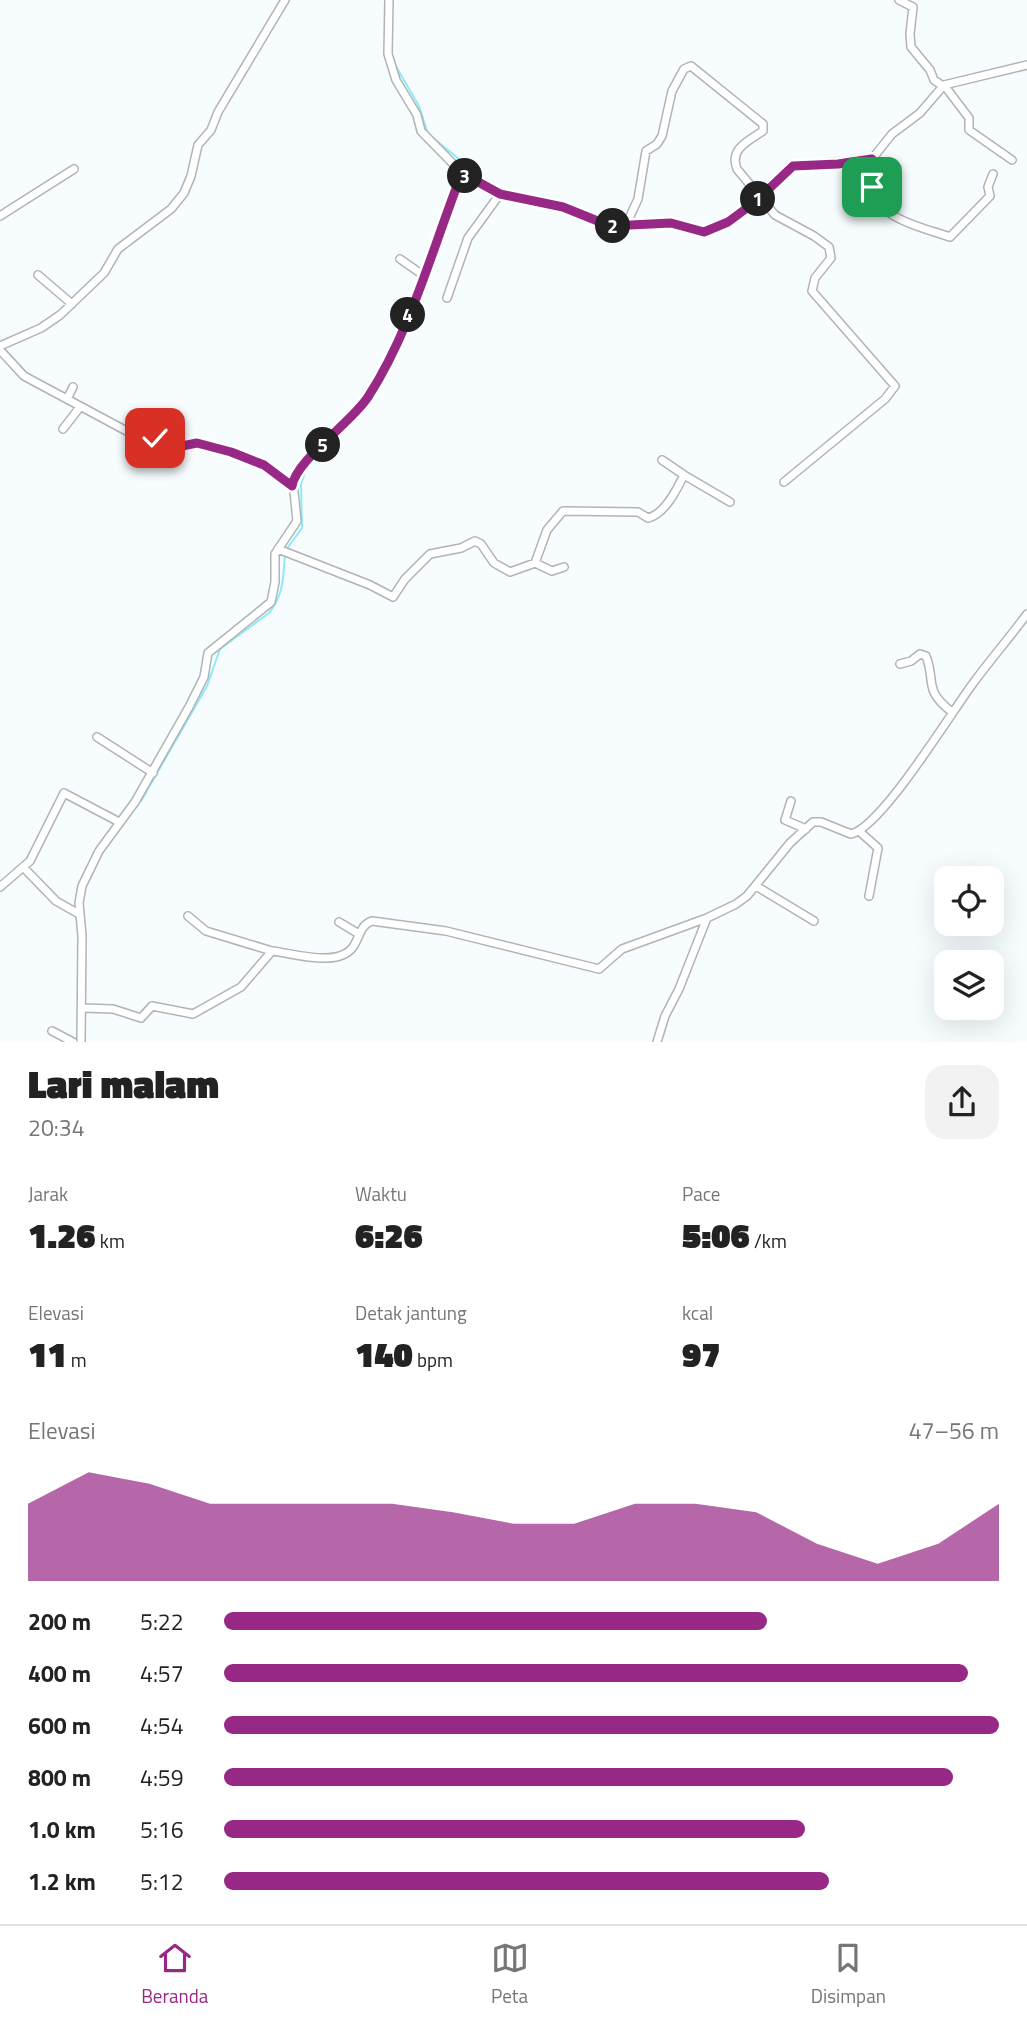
<!DOCTYPE html>
<html lang="id">
<head>
<meta charset="utf-8">
<style>
  body { margin:0; font-family:"Titillium Web",sans-serif; background:#f2f2f2; color:#222; height:100vh; display:flex; flex-direction:column; font-size:26px; white-space:nowrap }
  * { box-sizing:border-box; margin:0 }
  p { font-size:23px; color:#767676 }
  .icon { flex:none; width:38px; height:38px; fill:none; stroke:currentColor; stroke-width:2; stroke-linecap:round; stroke-linejoin:round }
  .map { position:relative; height:1042px; overflow:hidden }
  .drawer { display:flex; flex-direction:column; background:#fff; flex:1 }
  .drawer>* { flex:none }
  .buttons { position:absolute; left:934px; top:866px; display:grid; gap:14px }
  .buttons a { display:grid; place-items:center; width:70px; height:70px; border-radius:14px; background:#fff; box-shadow:0 7px 28px #0002; font-size:35px }
  .pin { position:absolute; display:grid; place-items:center; width:60px; height:60px; color:#fff; margin:-30px; border-radius:14px; box-shadow:0 4px 10px #0006 }
  .km { position:absolute; width:35px; height:35px; margin:-18px; border-radius:50%; background:#222; color:#fff; font-size:19px; line-height:35px; text-align:center }
  .round { display:grid; place-items:center; flex:none; width:74px; height:74px; border-radius:21px; background:#f2f2f2 }
  .overview { display:flex; align-items:center; justify-content:space-between; height:119px; padding:0 28px }
  h1 { font-size:38px; font-weight:800; line-height:52px }
  .figures { display:grid; grid-template-columns:repeat(3,1fr); gap:10px; height:119px; padding:7px 28px }
  .figures div { display:grid; align-content:center }
  .figures b { font-size:35px; font-weight:800 }
  .figures small { font-size:19px; font-weight:400 }
  .figures p { font-size:19px }
  .chart { height:196px; padding:14px 28px }
  .chart p { display:flex; justify-content:space-between }
  .chart svg { width:100%; height:126px; margin-top:7px; fill:#982886; opacity:.7 }
  ul { padding:0 28px; list-style:none; font-size:23px }
  li { display:grid; grid-template-columns:112px 84px 1fr; align-items:center; height:52px }
  li i { height:18px; border-radius:9px; background:#982886 }
  .menu { display:flex; justify-content:space-around; align-items:center; height:98px; border-top:2px solid #e0e0e0; background:#fff; font-size:19px; color:#767676 }
  .menu a { display:grid; justify-items:center; gap:4px }
  .menu .active { color:#982886 }
  .map>svg:first-child { display:block }
  .lines { fill:none; stroke-linecap:round; stroke-linejoin:round }
  .stream { stroke:#8eeafa; stroke-width:2 }
  .minor-casing { stroke:#afb5b6; stroke-width:10 }
  .minor { stroke:#fff; stroke-width:7 }
  .route-casing { stroke:#fff; stroke-width:14 }
  .route { stroke:#982886; stroke-width:9 }
</style>
</head>
<body>
<div class="map">
<svg width="1027" height="1042" viewBox="0 0 1027 1042">
  <rect width="100%" height="100%" fill="#f7fdfe"/>
  <g class="lines">
    <path class="stream" d="M394,63L419,106L428,134
      M432,137L465,164V171
      M366,405L381,385L388,368
      M286,550L302,528L301,484L306,470L339,435
      M141,801L207,686L220,649L269,613C284,595 283,577 285,555"/>
    <defs>
      <path id="minor" d="M899,0L913,7L910,34L911,47L930,70L934,80L943,86
        M944,85L969,118V130L1012,160
        M872,159C875,168 871,177 872,186C875,219 925,228 950,237L990,196L988,187L993,174
        M462,173L500,194L563,207L610,226L671,223L704,232L728,222L755,202L790,166L872,159L892,134L920,113L944,85L1027,65
        M0,216L74,169
        M626,225L638,199L646,151L657,144L662,136L672,91L684,69L691,66L763,124V131C748,141 729,149 737,169L775,215L814,236L829,247L831,258L815,278L812,291L895,386L885,399L784,482
        M400,259L423,275
        M38,275L72,304
        M447,298L468,238L500,194
        M0,346L41,328L60,315L104,273L118,249L171,209L184,193L191,176L198,145L211,130L218,112L285,0
        M0,350L24,376L134,435L155,438L172,446L184,447L197,443L231,452L264,465L292,486
        M67,399L73,387
        M63,429L80,407
        M684,475L730,502
        M278,549L370,585L393,597L405,579L430,554L461,548L475,541L481,544L494,563L510,572L535,563L552,571L564,567
        M535,563L547,530L563,511L638,512L648,518C665,514 677,489 684,475L662,460
        M900,664L911,661L920,654L926,656C936,682 923,690 952,712
        M97,737L153,773
        M791,801L785,820L806,829
        M859,831L878,848L869,896
        M24,868L56,901L79,914
        M756,886L814,921
        M0,887L30,861L64,793L119,822
        M188,916L206,931L272,951
        M339,922L359,934
        M83,1008L113,1009L141,1018L152,1006L193,1014L241,987L272,951C292,953 338,968 353,947C360,937 360,925 372,921L446,931L599,969L622,949L707,918
        M52,1031L73,1042
        M81,1042L82,936L79,903L82,886L99,851L135,802L189,707L204,677L208,653L271,602L275,582V554L297,521L293,482C311,447 350,428 370,394C411,326 433,247 462,173L421,131L417,115L396,80L388,54L389,0
        M657,1042L665,1016L679,989L707,918L736,904L747,896L790,843L813,822H821L851,834C882,827 952,711 974,682C991,659 1010,637 1027,614"/>
    </defs>
    <use href="#minor" class="minor-casing"/>
    <use href="#minor" class="minor"/>
  </g>
  <g class="lines">
    <defs>
      <path id="route" d="M155,438L177,447L197,443L231,452L264,465L292,486C296,460 352,422 368,397C411,331 433,246 462,173L500,194L563,207L610,226L671,223L704,232L728,222L755,202L793,166L838,164L872,159V187"/>
    </defs>
    <use href="#route" class="route-casing"/>
    <use href="#route" class="route"/>
  </g>
</svg>
<div class="buttons">
<a><svg class="icon" aria-label="locate" viewBox="0 0 24 24"><circle cx="12" cy="12" r="6"/><path d="M12 2v4M12 18v4M2 12h4M18 12h4"/></svg></a>
<a><svg class="icon" aria-label="layers" viewBox="0 0 24 24"><path d="M12 4l9 5-9 5-9-5zM3 14l9 5 9-5"/></svg></a>
</div>
<div class="pin" style="left:872px;top:187px;background:#1e9e55"><svg class="icon" aria-label="arrive" viewBox="0 0 24 24"><path d="M6 21V4h12l-3 4 3 4H6"/></svg></div>
<div class="pin" style="left:155px;top:438px;background:#d93025"><svg class="icon" aria-label="check" viewBox="0 0 24 24"><path d="M5 12l5 5 9-10"/></svg></div>
<b class="km" style="left:758px;top:199px">1</b>
<b class="km" style="left:613px;top:226px">2</b>
<b class="km" style="left:465px;top:176px">3</b>
<b class="km" style="left:408px;top:315px">4</b>
<b class="km" style="left:323px;top:445px">5</b>
</div>
<section class="drawer">
<div class="overview"><div><h1>Lari malam</h1><p>20:34</p></div><a class="round"><svg class="icon" aria-label="share" viewBox="0 0 24 24"><path d="M12 15V3M7 8l5-5 5 5M5 13v7h14v-7"/></svg></a></div>
<div class="figures">
<div><p>Jarak</p><b>1.26<small> km</small></b></div>
<div><p>Waktu</p><b>6:26</b></div>
<div><p>Pace</p><b>5:06<small> /km</small></b></div>
</div>
<div class="figures">
<div><p>Elevasi</p><b>11<small> m</small></b></div>
<div><p>Detak jantung</p><b>140<small> bpm</small></b></div>
<div><p>kcal</p><b>97</b></div>
</div>
<div class="chart"><p><span>Elevasi</span>47–56 m</p>
<svg viewBox="0 0 160 44" preserveAspectRatio="none"><path d="M0 44V17L10 6L20 10L30 17L40 17L50 17L60 17L70 20L80 24L90 24L100 17L110 17L120 20L130 31L140 38L150 31L160 17V44z"/></svg>
</div>
<ul>
<li><b>200 m</b>5:22<i style="width:70%"></i></li>
<li><b>400 m</b>4:57<i style="width:96%"></i></li>
<li><b>600 m</b>4:54<i style="width:100%"></i></li>
<li><b>800 m</b>4:59<i style="width:94%"></i></li>
<li><b>1.0 km</b>5:16<i style="width:75%"></i></li>
<li><b>1.2 km</b>5:12<i style="width:78%"></i></li>
</ul>
</section>
<nav class="menu">
<a class="active"><svg class="icon" aria-label="home" viewBox="0 0 24 24"><path d="M3 11l9-7 9 7M6 9v11h12V9"/></svg>Beranda</a>
<a><svg class="icon" aria-label="map" viewBox="0 0 24 24"><path d="M3 6l6-2 6 2 6-2v14l-6 2-6-2-6 2zM9 4v14M15 6v14"/></svg>Peta</a>
<a><svg class="icon" aria-label="saved" viewBox="0 0 24 24"><path d="M7 4h10v16l-5-4-5 4z"/></svg>Disimpan</a>
</nav>
</body>
</html>
